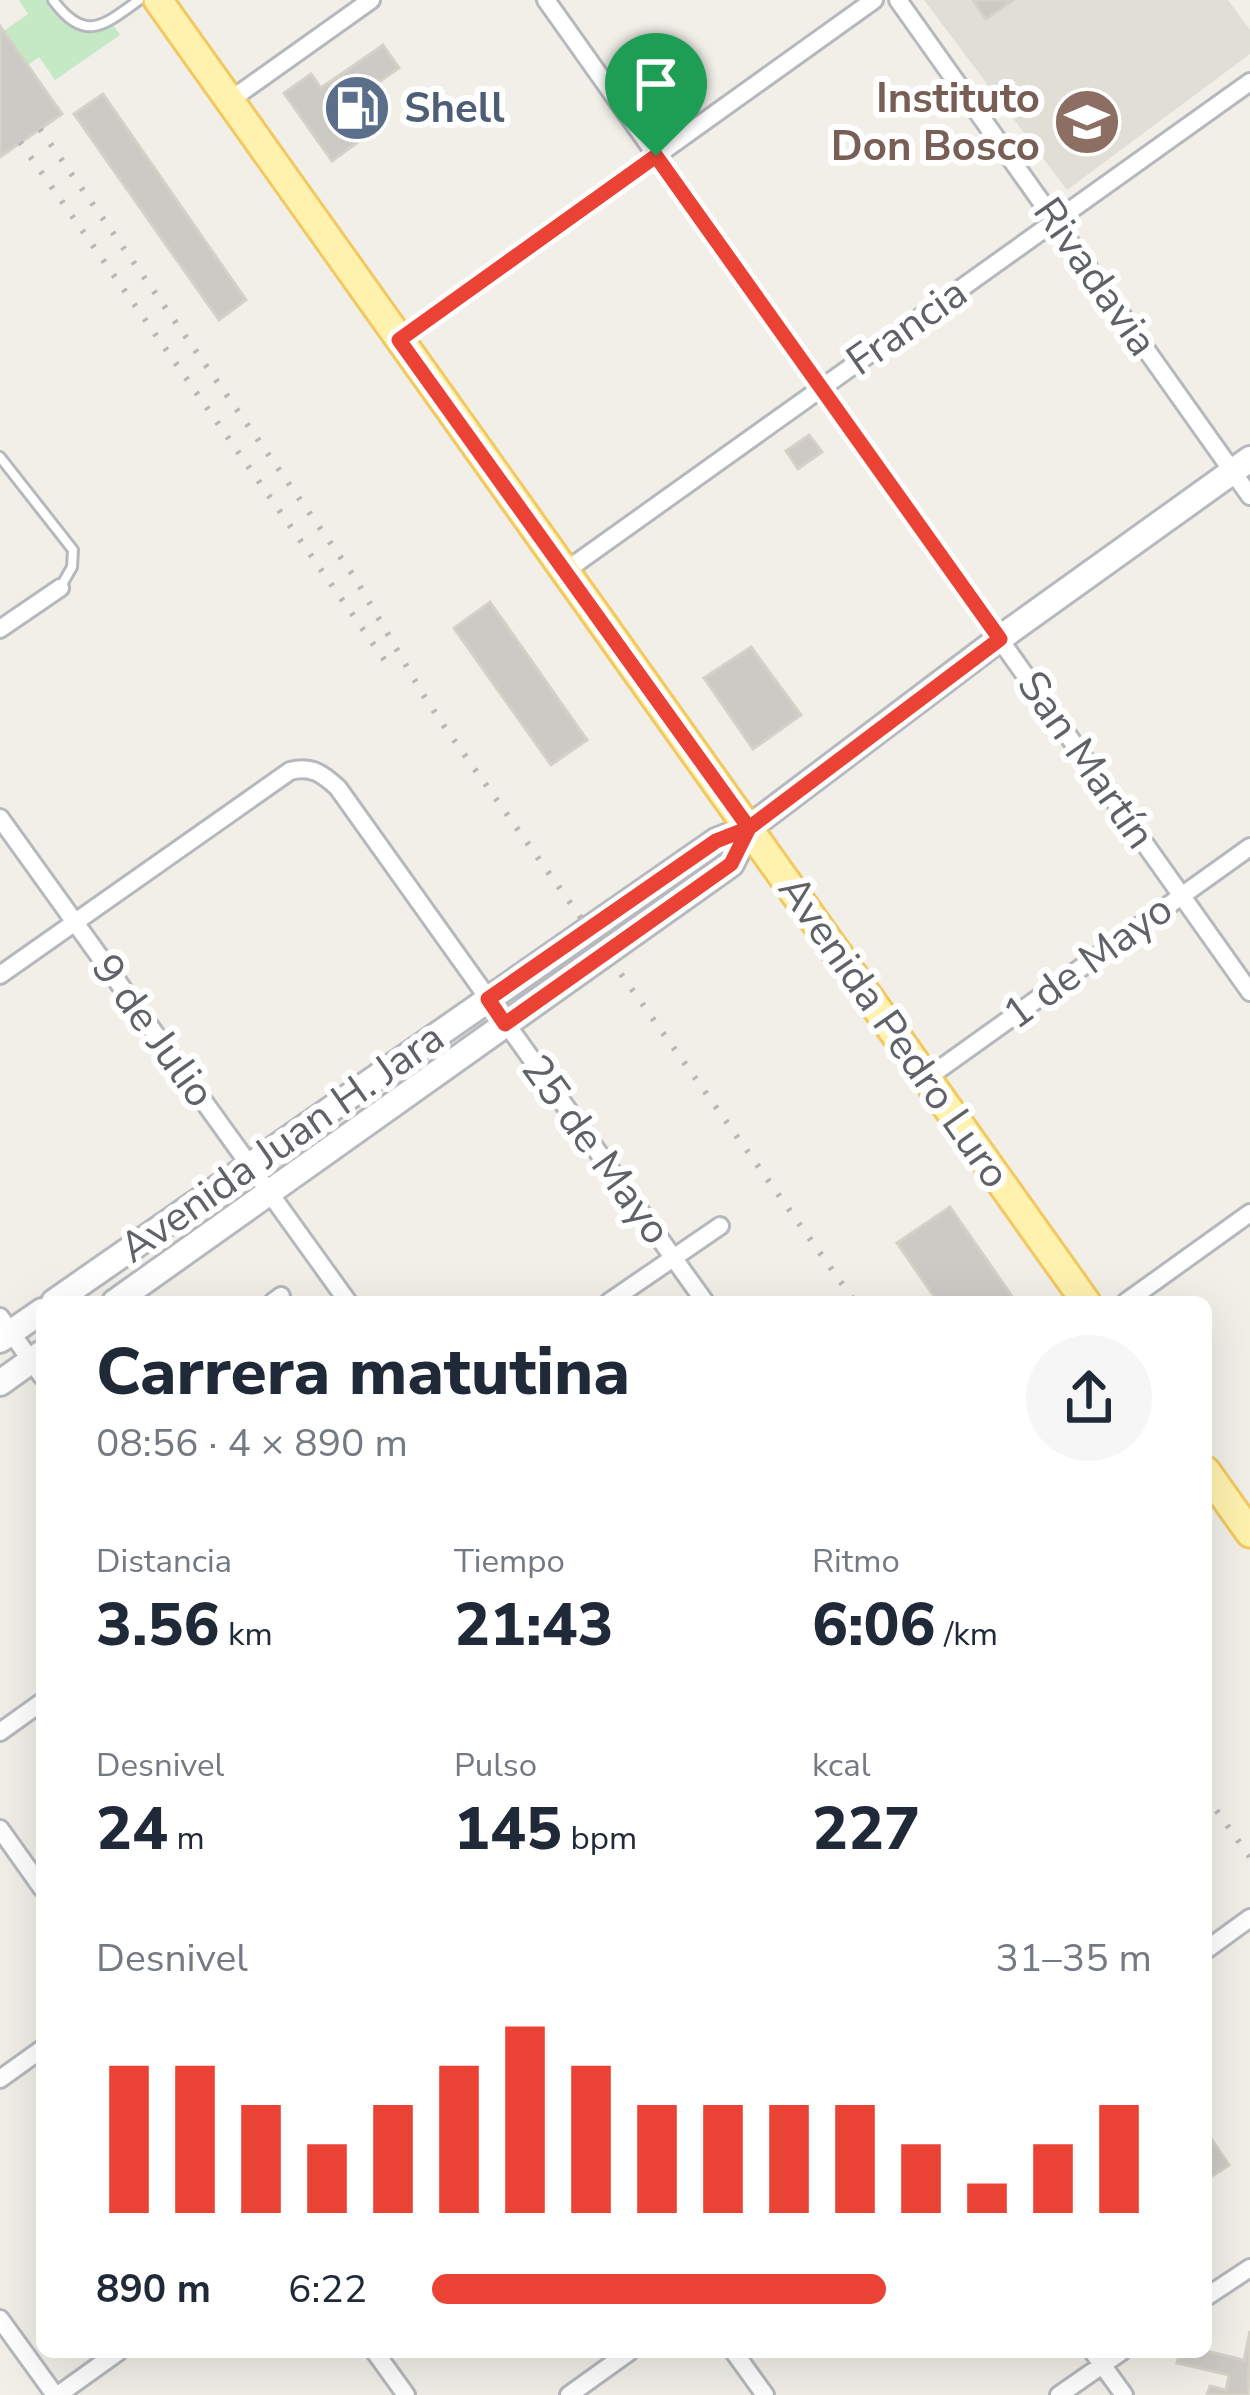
<!DOCTYPE html>
<html lang="es">
<head>
<meta charset="utf-8">
<style>
  body { margin:0; font-family:"Nunito Sans",sans-serif; background:#f6f6f7; color:#1f2937; height:100vh; display:flex; flex-direction:column; font-size:45px; white-space:nowrap }
  * { box-sizing:border-box; margin:0 }
  p { font-size:39px; color:#747a83 }
  .icon { flex:none; width:66px; height:66px; fill:none; stroke:currentColor; stroke-width:2; stroke-linecap:round; stroke-linejoin:round }
  .map { position:relative; flex:1; overflow:hidden }
  .sheet { position:absolute; left:36px; top:1296px; width:1176px; height:1062px; display:flex; flex-direction:column; background:#fff; border-radius:18px; box-shadow:0 12px 48px #0002 }
  .sheet>* { flex:none }
  .pin { position:absolute; display:grid; place-items:center; width:102px; height:102px; color:#fff; margin:-123px -51px; border-radius:50% 50% 50% 0; rotate:-45deg; box-shadow:0 0 12px #0007 }
  .pin .icon { rotate:45deg }
  .round { display:grid; place-items:center; flex:none; width:126px; height:126px; border-radius:63px; background:#f6f6f7 }
  .summary { display:flex; align-items:center; justify-content:space-between; height:204px; padding:0 60px }
  h1 { font-size:66px; font-weight:800; line-height:90px }
  .figures { display:grid; grid-template-columns:repeat(3,1fr); gap:18px; height:204px; padding:12px 60px }
  .figures div { display:grid; align-content:center }
  .figures b { font-size:60px; font-weight:800 }
  .figures small { font-size:33px; font-weight:400 }
  .figures p { font-size:33px }
  .chart { height:336px; padding:24px 60px }
  .chart p { display:flex; justify-content:space-between }
  .chart svg { width:100%; height:216px; margin-top:12px; stroke:#ea4335; stroke-width:6 }
  ul { padding:0 60px; list-style:none; font-size:39px }
  li { display:grid; grid-template-columns:192px 144px 1fr; align-items:center; height:90px }
  li i { height:30px; border-radius:15px; background:#ea4335 }
  .map>svg:first-child { display:block }
  .education { fill:#e1ded6 }
  .green { fill:#c5e8c5 }
  .building { fill:#cccac5; stroke:#d6d1c6; stroke-width:3 }
  .lines { fill:none; stroke-linecap:round; stroke-linejoin:round }
  .service-casing { stroke:#b5b8bc; stroke-width:14 }
  .minor-casing { stroke:#b5b8bc; stroke-width:22 }
  .secondary-casing { stroke:#b6babf; stroke-width:30 }
  .primary-casing { stroke:#f2c960; stroke-width:33 }
  .service { stroke:#fff; stroke-width:8 }
  .minor { stroke:#fff; stroke-width:16 }
  .secondary { stroke:#fff; stroke-width:24 }
  .primary { stroke:#fff2af; stroke-width:27 }
  .rail { stroke:#b6b7b8; stroke-width:6; stroke-dasharray:3 15; stroke-linecap:butt }
  .route-casing { stroke:#fff; stroke-width:24 }
  .route { stroke:#ea4335; stroke-width:15 }
  .labels { text-anchor:middle; dominant-baseline:central; stroke-width:12; stroke-linejoin:round; paint-order:stroke }
  .education-label { font-size:42px; font-weight:bold; fill:#785e54; stroke:#fff; text-anchor:end }
  .service-label { font-size:42px; font-weight:bold; fill:#4e5e75; stroke:#fff; text-anchor:start }
  .street-label { font-size:42px; fill:#5f6368; stroke:#fff }
</style>
</head>
<body>
<div class="map">
<svg width="1250" height="2395" viewBox="0 0 1250 2395">
  <rect width="100%" height="100%" fill="#f1efe8"/>
  <path class="education" d="M924,0H1228L1250,30V54L1067,190Z"/>
  <path class="green" d="M19,0H48C65,25 83,41 114,26L120,35L55,80L39,57L28,65L4,31L28,14Z"/>
  <path class="building" d="M973,0H1013L986,19Z
    M0,26L62,114L0,157Z
    M383,45L399,68L356,98L371,119L378,114L383,121L369,131L364,123L350,133L357,143L332,161L284,93L311,74L321,88Z
    M103,94L246,300L219,320L74,114Z
    M809,435L822,452L798,469L786,451Z
    M490,602L587,740L551,765L454,628Z
    M751,647L801,715L753,749L704,678Z
    M950,1207L1016,1302H938L897,1243Z
    M1206,2131L1229,2165L1206,2180Z
    M1250,2331L1248,2395H1207L1210,2386L1226,2390L1229,2375L1177,2363L1180,2352L1206,2351L1244,2360Z"/>
  <g class="lines">
    <defs>
      <path id="service" d="M53,0C85,43 103,26 139,0
        M0,457L73,550L72,567L60,588"/>
      <path id="minor" d="M546,0L1250,992
        M898,0L1250,496
        M229,101L371,0
        M399,340L874,0
        M564,572L1250,82
        M0,629L60,588
        M0,818L348,1302
        M0,975L290,771C311,765 323,774 338,788L705,1302
        M927,1078L1250,847
        M273,1302L281,1296
        M609,1302L720,1226
        M1126,1302L1250,1213
        M0,1317L42,1376
        M0,1732L42,1702
        M0,1829L42,1888
        M1206,1950L1250,1918
        M0,2079L42,2049
        M1206,2297L1250,2268
        M0,2319L55,2395
        M375,2352L406,2395
        M734,2352L765,2395
        M1093,2352L1124,2395
        M58,2395L118,2352
        M569,2395L629,2352
        M1059,2395L1121,2352"/>
      <path id="secondary" d="M54,1302L716,841L749,828L999,639L1250,459
        M115,1302L731,864L749,828
        M0,1340L42,1311
        M0,1383L42,1353"/>
      <path id="primary" d="M158,0L1086,1302
        M1206,1471L1250,1533"/>
    </defs>
    <use href="#service" class="service-casing"/>
    <use href="#minor" class="minor-casing"/>
    <use href="#secondary" class="secondary-casing"/>
    <use href="#primary" class="primary-casing"/>
    <use href="#service" class="service"/>
    <use href="#minor" class="minor"/>
    <use href="#secondary" class="secondary"/>
    <use href="#primary" class="primary"/>
    <path class="rail" d="M40,129L355,578L424,696L444,726L855,1302
      M20,142L388,665
      M1206,1796L1250,1857"/>
  </g>
  <g class="lines">
    <defs>
      <path id="route" d="M656,156L399,340L749,828L716,841L488,999L505,1024L731,864L749,828L1000,639L656,156"/>
    </defs>
    <use href="#route" class="route-casing"/>
    <use href="#route" class="route"/>
  </g>
  <defs>
    <symbol id="fuel-disc" viewBox="-11 -11 22 22"><circle r="9.5" fill="#5c6f8a" stroke="#fff"/><path d="M-5.5-6h7V0h2V4h1.3V-2.5L3-4.5l.8-.8L6-3V5H2.5V1h-1V6h-7ZM-4.2-4.7v3.2H.2V-4.7Z" fill="#fff"/></symbol>
    <symbol id="school-disc" viewBox="-11 -11 22 22"><circle r="9.5" fill="#8d6e63" stroke="#fff"/><path d="M0-5L7-2L0 1L-7-2ZM-4 1L0 2.5L4 1V4Q0 6-4 4Z" fill="#fff"/></symbol>
  </defs>
  <g fill-rule="evenodd">
    <use href="#fuel-disc" x="319" y="70" width="76" height="76"/>
    <use href="#school-disc" x="1049" y="84" width="76" height="76"/>
  </g>
  <g class="labels">
    <g class="education-label">
      <text x="1040" y="98">Instituto<tspan x="1040" dy="48">Don Bosco</tspan></text>
    </g>
    <g class="service-label">
      <text x="404" y="108">Shell</text>
    </g>
    <g class="street-label">
      <text transform="translate(1095 277) rotate(55)">Rivadavia</text>
      <text transform="translate(907 327) rotate(-35)">Francia</text>
      <text transform="translate(1086 760) rotate(55)">San Martín</text>
      <text transform="translate(1088 962) rotate(-36)">1 de Mayo</text>
      <text transform="translate(153 1031) rotate(54)">9 de Julio</text>
      <text transform="translate(894 1032) rotate(55)">Avenida Pedro Luro</text>
      <text transform="translate(282 1143) rotate(-35)">Avenida Juan H. Jara</text>
      <text transform="translate(596 1150) rotate(54)">25 de Mayo</text>
    </g>
  </g>
</svg>
<div class="pin" style="left:656px;top:156px;background:#1e9e55"><svg class="icon" aria-label="arrive" viewBox="0 0 24 24"><path d="M6 21V4h12l-3 4 3 4H6"/></svg></div>
<section class="sheet">
<div class="summary"><div><h1>Carrera matutina</h1><p>08:56 · 4 × 890 m</p></div><a class="round"><svg class="icon" aria-label="share" viewBox="0 0 24 24"><path d="M12 15V3M7 8l5-5 5 5M5 13v7h14v-7"/></svg></a></div>
<div class="figures">
<div><p>Distancia</p><b>3.56<small> km</small></b></div>
<div><p>Tiempo</p><b>21:43</b></div>
<div><p>Ritmo</p><b>6:06<small> /km</small></b></div>
</div>
<div class="figures">
<div><p>Desnivel</p><b>24<small> m</small></b></div>
<div><p>Pulso</p><b>145<small> bpm</small></b></div>
<div><p>kcal</p><b>227</b></div>
</div>
<div class="chart"><p><span>Desnivel</span>31–35 m</p>
<svg viewBox="0 0 160 44" preserveAspectRatio="none"><path d="M5 44V14M15 44V14M25 44V22M35 44V30M45 44V22M55 44V14M65 44V6M75 44V14M85 44V22M95 44V22M105 44V22M115 44V22M125 44V30M135 44V38M145 44V30M155 44V22"/></svg>
</div>
<ul>
<li><b>890 m</b>6:22<i style="width:63%"></i></li>
</ul>
</section>
</div>
</body>
</html>
